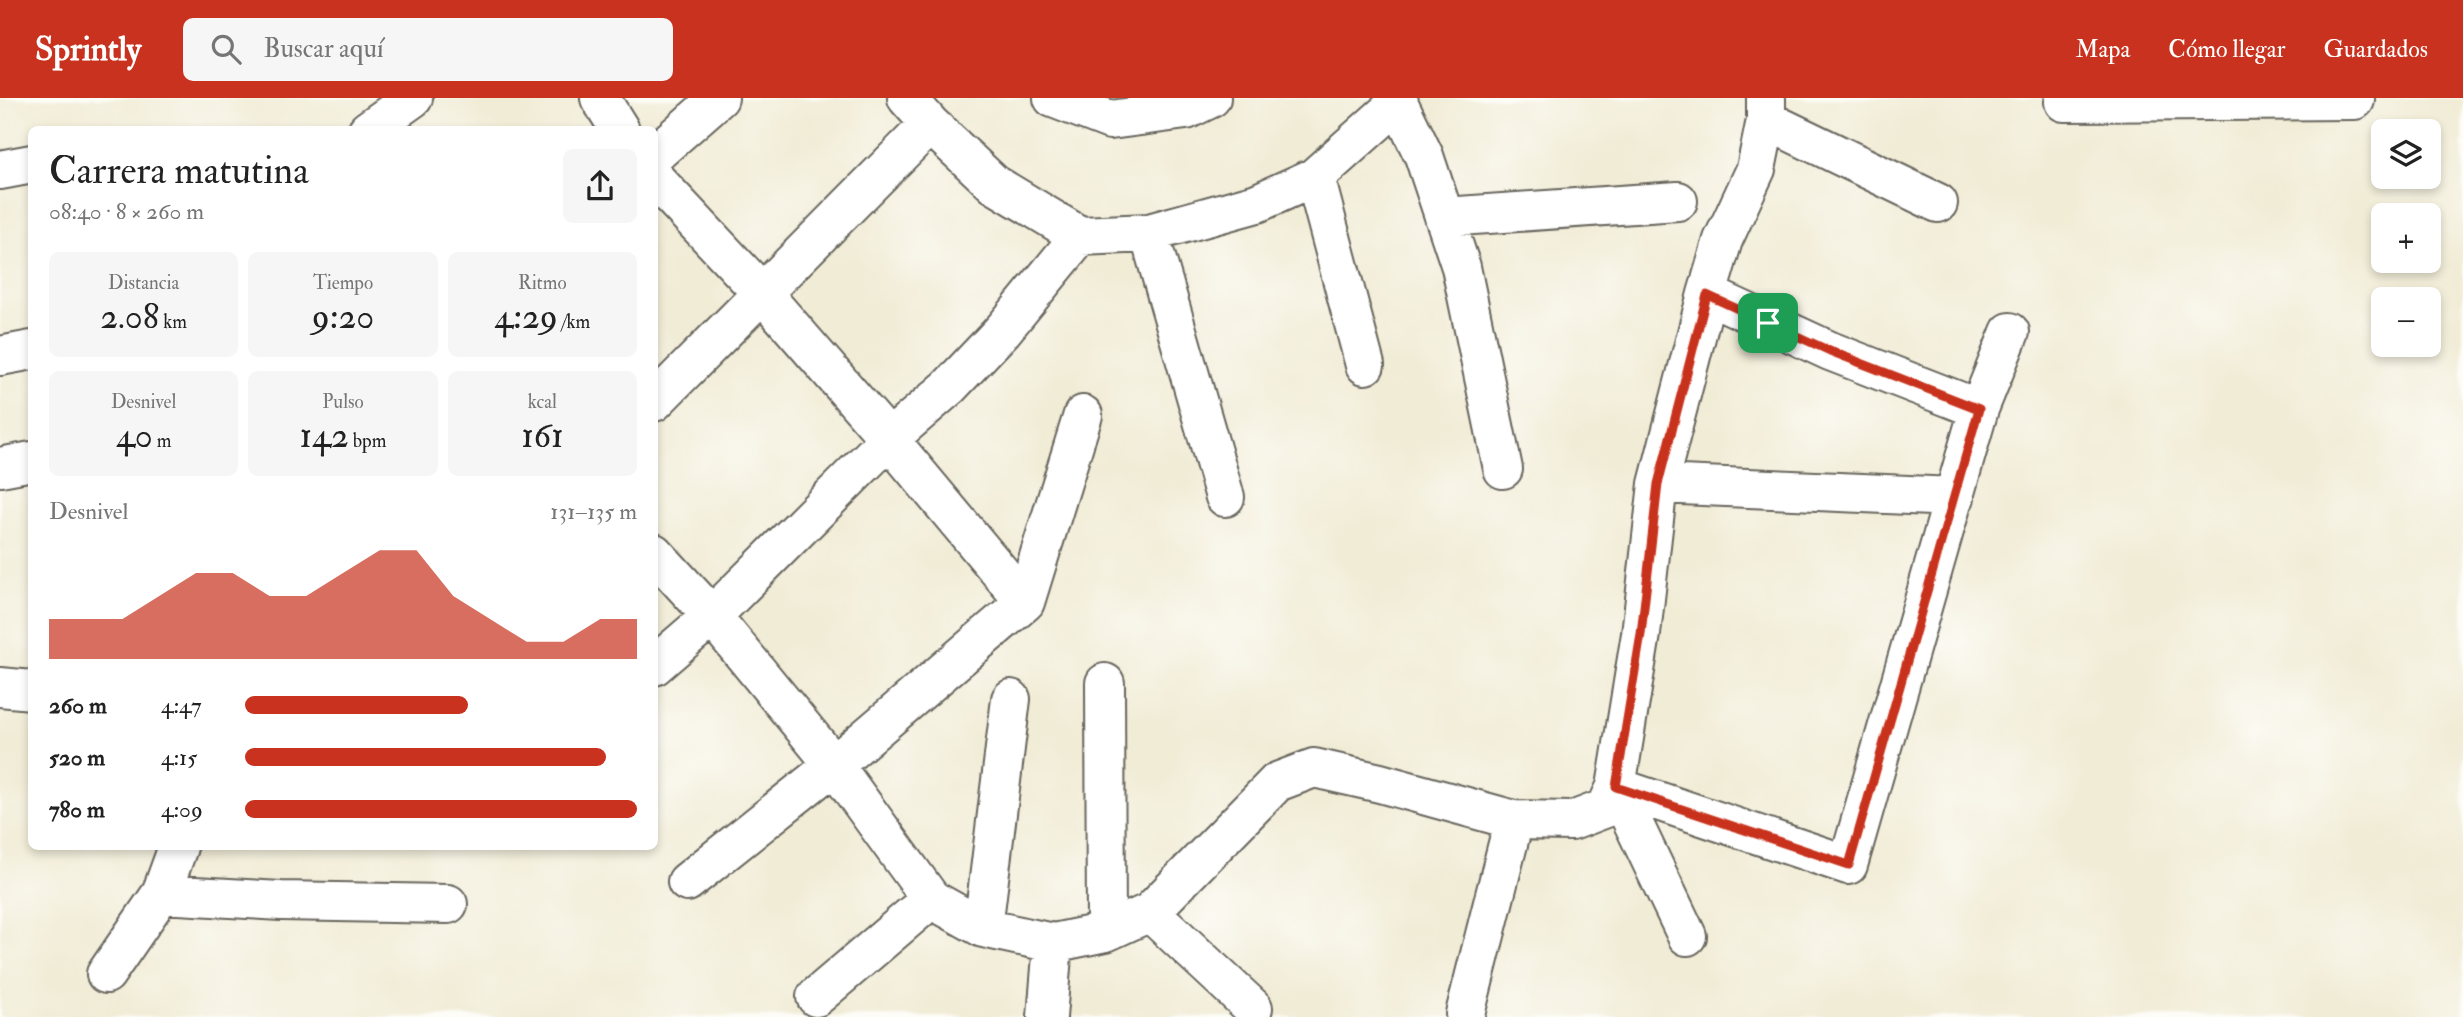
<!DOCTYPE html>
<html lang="es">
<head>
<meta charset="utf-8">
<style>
  body { margin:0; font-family:"IM FELL Double Pica",serif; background:#f6f6f6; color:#222; height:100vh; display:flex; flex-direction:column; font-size:26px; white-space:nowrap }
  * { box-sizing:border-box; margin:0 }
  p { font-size:23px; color:#767676 }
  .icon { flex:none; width:38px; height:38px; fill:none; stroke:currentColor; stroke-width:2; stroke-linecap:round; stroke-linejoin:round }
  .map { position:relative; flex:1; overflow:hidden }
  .details { position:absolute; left:28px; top:28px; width:630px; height:724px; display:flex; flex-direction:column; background:#fff; border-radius:10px; box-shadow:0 4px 10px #0003 }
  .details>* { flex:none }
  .controls { position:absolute; left:2371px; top:21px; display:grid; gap:14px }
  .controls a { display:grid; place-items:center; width:70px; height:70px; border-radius:10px; background:#fff; box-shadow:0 4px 10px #0003; font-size:35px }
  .pin { position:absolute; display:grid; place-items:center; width:60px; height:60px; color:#fff; margin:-30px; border-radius:14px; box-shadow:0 4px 10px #0006 }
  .round { display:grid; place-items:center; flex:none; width:74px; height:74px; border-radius:10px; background:#f6f6f6 }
  .overview { display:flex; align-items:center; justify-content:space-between; height:119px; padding:0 21px }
  h1 { font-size:38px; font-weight:600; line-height:52px }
  .stats { display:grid; grid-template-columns:repeat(3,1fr); gap:10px; height:119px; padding:7px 21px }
  .stats div { display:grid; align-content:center; border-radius:10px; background:#f6f6f6; text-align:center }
  .stats b { font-size:35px; font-weight:600 }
  .stats small { font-size:19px; font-weight:400 }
  .stats p { font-size:19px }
  .chart { height:196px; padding:14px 21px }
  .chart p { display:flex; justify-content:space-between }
  .chart svg { width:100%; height:126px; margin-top:7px; fill:#c8321e; opacity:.7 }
  ul { padding:0 21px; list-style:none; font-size:23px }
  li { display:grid; grid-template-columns:112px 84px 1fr; align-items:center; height:52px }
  li i { height:18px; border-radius:9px; background:#c8321e }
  header { display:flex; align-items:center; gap:42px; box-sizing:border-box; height:98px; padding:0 35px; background:#c8321e; color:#fff }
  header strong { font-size:33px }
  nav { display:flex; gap:38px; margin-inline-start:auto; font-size:24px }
  .search { width:490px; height:63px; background:#f6f6f6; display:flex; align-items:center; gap:18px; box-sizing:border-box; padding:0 24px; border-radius:10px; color:#767676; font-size:26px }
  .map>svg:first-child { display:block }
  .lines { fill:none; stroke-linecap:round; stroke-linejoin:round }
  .minor-casing { stroke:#67655d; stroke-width:42 }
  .minor { stroke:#fff; stroke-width:38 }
  .route-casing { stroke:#fff; stroke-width:14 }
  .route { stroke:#c8321e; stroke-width:9 }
</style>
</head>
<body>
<header>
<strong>Sprintly</strong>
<div class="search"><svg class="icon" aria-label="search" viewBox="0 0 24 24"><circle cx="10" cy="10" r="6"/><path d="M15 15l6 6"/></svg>Buscar aquí</div>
<nav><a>Mapa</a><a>Cómo llegar</a><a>Guardados</a></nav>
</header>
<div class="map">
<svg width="2463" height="919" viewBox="0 0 2463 919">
  <rect width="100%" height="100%" fill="#fdfcf7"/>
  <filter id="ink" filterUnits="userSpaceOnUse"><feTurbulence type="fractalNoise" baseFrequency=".0143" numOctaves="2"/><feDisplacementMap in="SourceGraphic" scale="14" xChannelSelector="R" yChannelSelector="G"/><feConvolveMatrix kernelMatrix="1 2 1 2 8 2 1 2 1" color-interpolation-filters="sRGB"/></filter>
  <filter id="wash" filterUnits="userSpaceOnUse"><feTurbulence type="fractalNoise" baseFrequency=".00686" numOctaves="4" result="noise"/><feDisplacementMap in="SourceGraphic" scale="28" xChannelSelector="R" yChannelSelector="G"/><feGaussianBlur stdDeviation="1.57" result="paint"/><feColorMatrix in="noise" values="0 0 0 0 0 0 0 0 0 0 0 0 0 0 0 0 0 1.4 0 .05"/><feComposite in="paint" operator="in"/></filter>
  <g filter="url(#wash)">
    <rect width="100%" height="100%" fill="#f1ecd6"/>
  </g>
  <g filter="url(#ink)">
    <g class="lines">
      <defs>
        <path id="minor" d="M600,0L620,32
          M907,0L930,26L994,86L1080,138L1149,135L1257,105L1315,79L1399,4
          M1053,0L1110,22L1186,12L1211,0
          M1396,0L1424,58L1461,169L1503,371
          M2066,0L2064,4L2355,2V0
          M1766,22L1938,105
          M368,32L413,0
          M654,57L719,0
          M0,72L32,66
          M1315,79L1365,267
          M654,80L763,196L889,341L1025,504
          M1444,119L1678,103
          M1149,135L1225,399
          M1707,196L1830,253L1979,311
          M0,258L32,252
          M654,304L930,26
          M0,369L32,363
          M1658,386L1955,399
          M654,455L712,518L834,667L931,801L983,830L1053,845L1106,834L1150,814L1277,684L1314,670L1380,685L1514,722L1572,723L1606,710L1616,689L1641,536L1658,386L1707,196L1723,142L1756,71L1766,22V0
          M654,568L712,518L889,341L949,289L1003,232L1080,138
          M1105,585L1106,834
          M0,589L32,592
          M1616,689L1848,767L1979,311L2010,234
          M1616,689L1687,838
          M687,784L834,667L1025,504L1083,317
          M161,796L281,803L448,806
          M1150,814L1253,910
          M983,830L1011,601
          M106,876L161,796L178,749
          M816,899L931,801
          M1465,916L1514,722
          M1047,919L1053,845"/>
      </defs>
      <use href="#minor" class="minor-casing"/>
      <use href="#minor" class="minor"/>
    </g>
  </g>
  <g class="lines" filter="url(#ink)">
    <defs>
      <path id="route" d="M1707,197L1830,253L1979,311L1849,767L1616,689L1641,536L1658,386Z"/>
    </defs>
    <use href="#route" class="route-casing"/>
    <use href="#route" class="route"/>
  </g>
</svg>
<div class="controls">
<a><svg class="icon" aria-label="layers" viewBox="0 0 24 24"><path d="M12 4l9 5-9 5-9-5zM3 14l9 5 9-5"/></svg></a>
<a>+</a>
<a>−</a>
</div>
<div class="pin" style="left:1768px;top:225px;background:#1e9e55"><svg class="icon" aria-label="arrive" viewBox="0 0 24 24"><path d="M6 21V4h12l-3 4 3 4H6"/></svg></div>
<section class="details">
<div class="overview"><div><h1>Carrera matutina</h1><p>08:40 · 8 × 260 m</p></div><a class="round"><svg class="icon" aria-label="share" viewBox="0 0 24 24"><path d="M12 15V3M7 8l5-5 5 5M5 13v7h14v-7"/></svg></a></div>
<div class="stats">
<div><p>Distancia</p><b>2.08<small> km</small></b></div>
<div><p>Tiempo</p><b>9:20</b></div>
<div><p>Ritmo</p><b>4:29<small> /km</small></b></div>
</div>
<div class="stats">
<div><p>Desnivel</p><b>40<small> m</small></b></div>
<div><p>Pulso</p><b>142<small> bpm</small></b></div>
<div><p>kcal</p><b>161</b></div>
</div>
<div class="chart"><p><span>Desnivel</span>131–135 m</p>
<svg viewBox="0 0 160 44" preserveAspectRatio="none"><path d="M0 44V30L10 30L20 30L30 22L40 14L50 14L60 22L70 22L80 14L90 6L100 6L110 22L120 30L130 38L140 38L150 30L160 30V44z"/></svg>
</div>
<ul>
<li><b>260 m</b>4:47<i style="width:57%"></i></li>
<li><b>520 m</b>4:15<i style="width:92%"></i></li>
<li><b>780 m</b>4:09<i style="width:100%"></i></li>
</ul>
</section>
</div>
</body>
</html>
